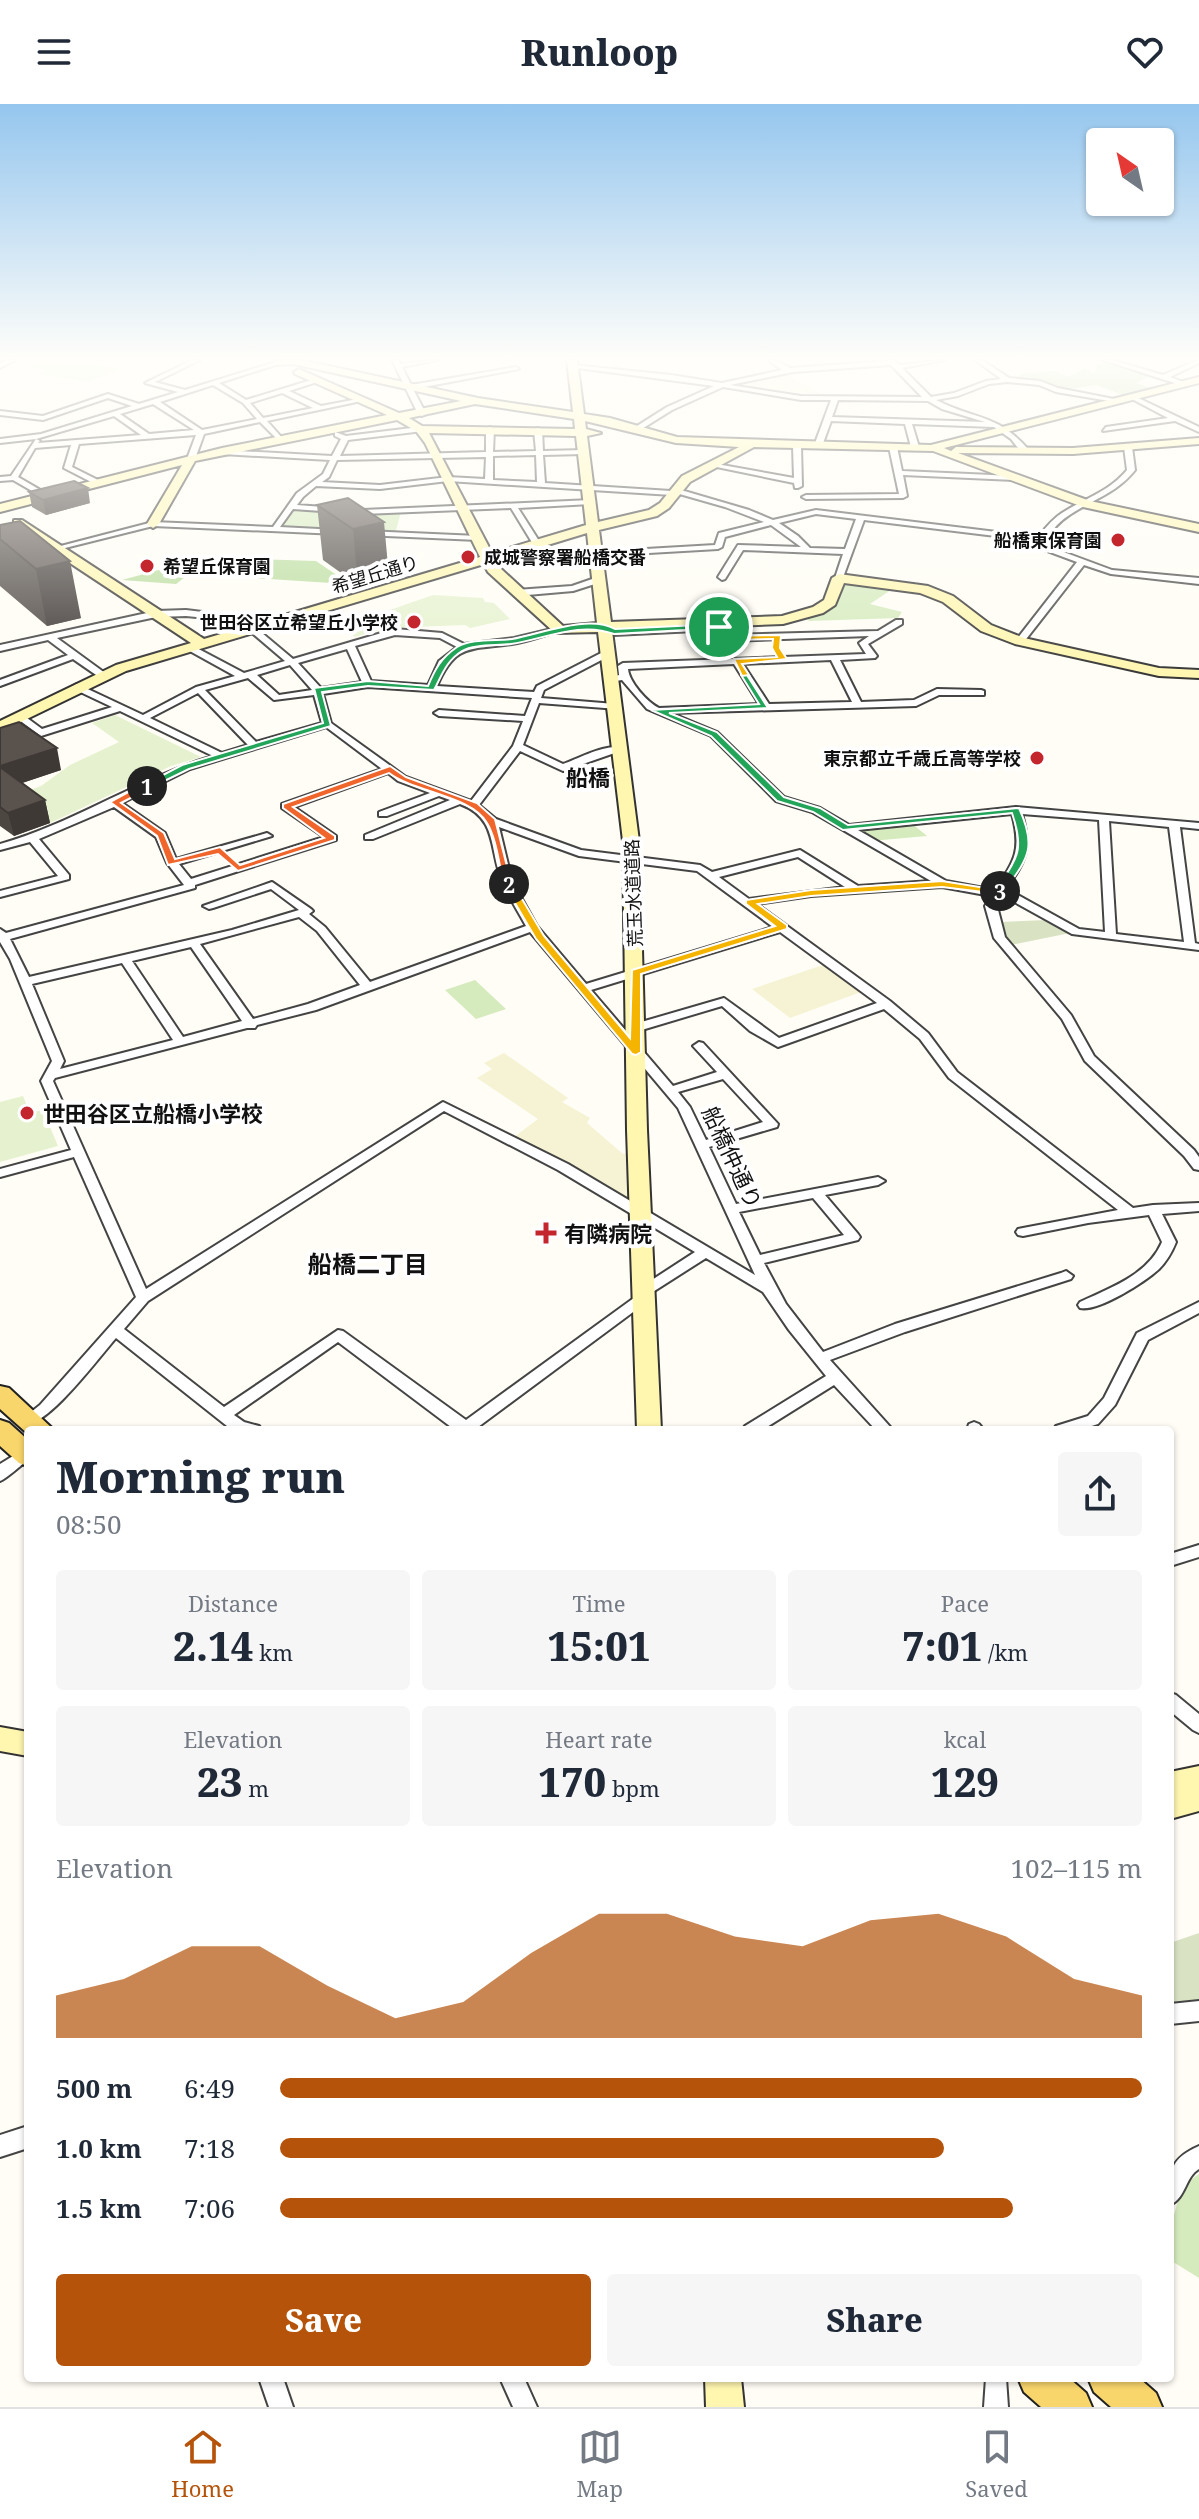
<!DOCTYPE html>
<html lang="en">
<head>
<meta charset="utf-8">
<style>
  body { margin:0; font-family:"Noto Serif","Noto Sans JP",serif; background:#f6f6f7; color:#1f2937; height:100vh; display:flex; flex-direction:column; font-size:30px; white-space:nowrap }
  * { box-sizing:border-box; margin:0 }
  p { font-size:26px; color:#747a83 }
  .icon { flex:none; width:44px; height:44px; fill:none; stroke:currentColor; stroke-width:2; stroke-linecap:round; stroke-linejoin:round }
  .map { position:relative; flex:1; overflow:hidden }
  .drawer { position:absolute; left:24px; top:1322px; width:1150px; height:956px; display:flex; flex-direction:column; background:#fff; border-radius:8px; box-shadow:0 2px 6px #0004 }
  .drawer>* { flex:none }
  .needle { width:52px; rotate:326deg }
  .tools { position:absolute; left:1086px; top:24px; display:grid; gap:16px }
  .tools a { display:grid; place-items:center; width:88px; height:88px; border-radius:8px; background:#fff; box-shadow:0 2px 6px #0004; font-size:40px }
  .pin { position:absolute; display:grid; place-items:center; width:68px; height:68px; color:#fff; margin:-34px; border:4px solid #fff; border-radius:50%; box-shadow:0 2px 8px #0007 }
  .km { position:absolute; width:40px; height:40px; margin:-20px; border-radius:50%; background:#222; color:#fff; font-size:22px; line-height:40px; text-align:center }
  .round { display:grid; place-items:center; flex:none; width:84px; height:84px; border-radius:8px; background:#f6f6f7 }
  .summary { display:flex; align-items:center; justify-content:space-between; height:136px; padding:0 32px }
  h1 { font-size:44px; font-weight:800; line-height:60px }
  .figures { display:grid; grid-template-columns:repeat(3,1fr); gap:12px; height:136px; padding:8px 32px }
  .figures div { display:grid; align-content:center; border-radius:8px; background:#f6f6f7; text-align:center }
  .figures b { font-size:40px; font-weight:800 }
  .figures small { font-size:22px; font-weight:400 }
  .figures p { font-size:22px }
  .chart { height:224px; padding:16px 32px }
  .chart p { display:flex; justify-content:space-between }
  .chart svg { width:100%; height:144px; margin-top:8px; fill:#b45309; opacity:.7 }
  .primary-button { display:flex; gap:16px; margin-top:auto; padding:16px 32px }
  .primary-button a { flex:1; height:92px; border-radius:8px; background:#b45309; color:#fff; font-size:32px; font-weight:800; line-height:92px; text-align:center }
  .primary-button a+a { background:#f6f6f7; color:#1f2937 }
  ul { padding:0 32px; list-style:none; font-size:26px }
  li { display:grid; grid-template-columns:128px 96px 1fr; align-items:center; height:60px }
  li i { height:20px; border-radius:10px; background:#b45309 }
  header { display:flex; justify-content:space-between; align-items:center; height:104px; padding:0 32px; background:#fff; font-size:36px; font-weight:800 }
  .tab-bar { display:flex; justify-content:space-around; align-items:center; height:112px; border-top:2px solid #e0e1e3; background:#fff; font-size:22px; color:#747a83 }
  .tab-bar a { display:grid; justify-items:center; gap:4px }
  .tab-bar .current { color:#b45309 }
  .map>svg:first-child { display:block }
  .farmland { fill:#f6f3d4 }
  .green { fill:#d5ebbd }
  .forest { fill:#b9dc9c }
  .cemetery { fill:#d9e3c4 }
  .pitch { fill:#e6f2cf }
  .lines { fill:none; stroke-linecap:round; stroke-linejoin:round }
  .street-casing { stroke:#444; stroke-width:4 }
  .secondary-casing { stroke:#333; stroke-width:4 }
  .primary-casing { stroke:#222; stroke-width:4 }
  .street { fill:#fff; fill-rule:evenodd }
  .secondary { fill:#fff6b0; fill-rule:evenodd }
  .primary { fill:#f9d66b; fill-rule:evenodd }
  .wall { fill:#4d4742 }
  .shaded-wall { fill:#3f3936 }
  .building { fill:#5a524d; stroke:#3f3936; stroke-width:2 }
  .split-1 { fill:#22a559; stroke:#fff; stroke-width:2 }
  .split-2 { fill:#f0652b; stroke:#fff; stroke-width:2 }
  .split-3 { fill:#f5b400; stroke:#fff; stroke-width:2 }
  .split-4 { fill:#22a559; stroke:#fff; stroke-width:2 }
  .split-5 { fill:#f5b400; stroke:#fff; stroke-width:2 }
  .poi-dot { fill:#c4262e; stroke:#fff; stroke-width:3 }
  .labels { text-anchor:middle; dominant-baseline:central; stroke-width:8; stroke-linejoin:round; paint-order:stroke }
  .far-poi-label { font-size:18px; font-weight:bold; fill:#111; stroke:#fff; text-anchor:end }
  .far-street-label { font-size:18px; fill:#111; stroke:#fff }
  .far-quarter-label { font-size:22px; font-weight:bold; fill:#111; stroke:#fff }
  .poi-label { font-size:22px; font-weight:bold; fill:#111; stroke:#fff; text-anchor:start }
  .street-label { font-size:22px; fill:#111; stroke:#fff }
  .neighbourhood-label { font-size:24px; font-weight:bold; fill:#111; stroke:#fff }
</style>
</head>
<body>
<header><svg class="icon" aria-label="menu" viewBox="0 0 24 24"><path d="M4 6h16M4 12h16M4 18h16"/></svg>Runloop<svg class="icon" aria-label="heart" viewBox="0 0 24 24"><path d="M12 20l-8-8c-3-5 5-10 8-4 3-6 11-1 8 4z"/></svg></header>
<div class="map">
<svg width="1199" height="2303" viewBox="0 0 1199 2303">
  <rect width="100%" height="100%" fill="#fffdf5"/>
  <path class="farmland" d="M785,269L823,291L723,281Z
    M829,859L861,888L790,914L752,885Z
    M504,949L568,994L562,998L590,1014L587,1019L623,1050L628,1049L630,1095L514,1033L538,1015L477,974L492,965L484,959Z"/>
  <path class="green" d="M294,406L401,408L395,430L281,424Z
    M840,475L900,480L870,500L902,508L898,514L809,517L805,513L819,507Z
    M909,717L927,732L871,737L849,724Z
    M475,876L506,905L476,915L445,886Z
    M1199,2070V2174L1170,2156C1170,2130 1173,2084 1199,2070Z"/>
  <path class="forest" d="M1110,259L1150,272L1136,279L1156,286L1126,292L1096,281L1069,285L1042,277L1016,275L1021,270L1056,267L1068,273L1085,264L1094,270L1098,260Z
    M190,453L316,457L344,476L331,479L189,470L176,480L122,476L177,461Z"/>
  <path class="cemetery" d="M1047,816L1070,829L1011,841L1005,835L1000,818Z
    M1199,1829V1899L1170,1903V1839Z"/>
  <path class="pitch" d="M41,256L123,264L88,278L39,270L43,268L42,265L29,262Z
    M433,491L483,494L485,498L494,499L510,515L470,524L465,521L386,524L355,533L341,523Z
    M115,611L201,653L171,662L48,720L39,713L22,689L41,682L70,661L119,638L92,619Z
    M23,992L30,1009L43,1006L58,1042L0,1058V998Z"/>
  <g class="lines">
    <defs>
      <path id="street" d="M8,256H15L0,264V259Z
        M192,256H200L155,278L185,286L282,256H291L219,279L246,296L318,274L320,277L289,287L321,302L363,294L366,296L267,317L284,336L280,338L260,318L204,330L195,355L191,357L187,355L196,331L79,340L72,363L100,377V381H97L64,364L71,341L35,344L18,373L49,391V395H46L13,376L0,377V373L11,372L36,335L0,339V335L41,330L132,302L108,294L43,316L0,311V307L43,312L108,290L139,300L178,288L145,279ZM213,281L243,299L257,315L202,326L160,298ZM282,289L313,304L263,314L250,299ZM153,300L194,326L149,330L120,310ZM114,312L141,331L38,339L40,337L36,335Z
        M392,256H398L400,260L438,256L402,263L411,281L516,263L519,265L413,285L426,310L422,312L418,310Z
        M768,256H775L790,264L888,257L887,256H893L899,261L944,256L902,264L931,293L954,289L986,277L1001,275L975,256H982L1009,274L1040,277L1058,284L1124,297L1121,299L1056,288L1039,281L1007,278L989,280L958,292L936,296C975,316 996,309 1028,345V349H1022L1011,335L994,323L912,320L919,343L915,345L911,343L905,320L831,317L822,342L818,344L814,342L831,296H801L723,283L672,306L640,326L637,322L667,303L714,282L570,263L573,261L671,271L722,279L782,266ZM891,261L922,293L801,292L730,281L793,268ZM838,296L928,297L942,305L985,318L832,313Z
        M1103,256H1112L1163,271L1197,256H1199V259L1170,273L1186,279L1184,282Z
        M1134,292L1199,323V328L1175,317L1103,327L1106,323L1168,314L1132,295Z
        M420,323L423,327L348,336L340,352L486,348V325L490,323L494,325L493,348L536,347L534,326L538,324L542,326L543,347L584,346L588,348L584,350L543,351L545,379L671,387L674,384L749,406L773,416L816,406L1013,430L1035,437C1043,427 1051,416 1062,409C1085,394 1109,388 1127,366L1124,343L1128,341L1132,343L1135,366C1116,390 1091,396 1068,412C1057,419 1049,430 1042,440L1112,466L1199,474V480L1111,470L1084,461L1023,539L1020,540L1016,537L1017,535L1077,458L1012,434L864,416L842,476L835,474L843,450L743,446L725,475L722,476L718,473L738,441L801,443L771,421L725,433L722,443L718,445L597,452L593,450L594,448L715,441L719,429L764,418L725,403L676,389L672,391L448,377L380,385L316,382L303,393L297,401L363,406L591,396L595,398L591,400L518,404L541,440L537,442L533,440L511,404L363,410L293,405L280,423L338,426L342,428L338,430L153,422L57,446L53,444L153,418L273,423L297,389L323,370L330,356L222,350L218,348L219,346L332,352L341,335L335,332V328L346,332ZM536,351L537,378L493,376V352ZM486,353L485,375L448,373L380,381L322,378L329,373L337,356ZM816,410L856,415L845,445L810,444L798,432L779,419Z
        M797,340L801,342L802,382L798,384H795L794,379L707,361L711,359L794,374L793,342Z
        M893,341L897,343L902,367L1014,372L1018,374L1014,376L903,371L907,392L903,394L806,395L802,393L806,391L899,390L889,343Z
        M366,427L478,432L482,434L478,436L363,431V427Z
        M598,473L602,476L601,478L573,487L516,492L512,489L516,486L572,482Z
        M186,506L243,513L293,555L395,525L442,529L464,540L514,534L560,523V527C544,531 528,538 512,540C471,546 455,539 437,582L534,588L537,582L605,547H611V551L544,586L541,594L615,600L620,603L618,605L539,599L523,641L563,660C580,654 610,637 626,645L563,667L520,647L479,701L496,715L581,746L700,761L712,768L800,746L858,782L931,777L812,708L776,697L711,632L647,605L622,576L616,577L611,574L619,571L618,562L623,559L866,550L859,539L869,532L727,537L720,535L716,526L614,531L602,523L606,520L616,525L719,520L722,521L727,531L878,527L896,516H902V520L868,540L877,552L875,554L840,556L861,598L914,596L937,585L981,586L984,587V591H939L916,602L671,609L717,628L784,693L820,704L849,721L1016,703L1199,719V725L1180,723L1195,839L1199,840V846L1072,830L1009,795L1002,794L997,802L1005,833L1071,911L1094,952L1194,1046L1199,1053V1066L1194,1065L1184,1052L1085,957L1062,915L994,834L985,802L991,792L942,783L811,792L757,800L890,897L928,929L957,968L1133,1104L1153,1101L1199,1099V1107L1162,1110L1176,1138C1172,1148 1167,1157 1159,1165C1145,1178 1098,1208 1080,1204L1078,1201L1080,1198C1110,1184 1148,1171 1162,1138L1149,1111L1088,1119L1023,1132L1018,1131L1016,1128L1018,1125L1023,1124L1118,1106L949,974L920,935L884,905L778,943L750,927L722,902L635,928L629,924L631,921L724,894L779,934L877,899L780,828L591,886L673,982L717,968L693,942L699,938L703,939L778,1020L777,1023L709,1043L736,1100L878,1073L885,1077L878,1081L825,1091L858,1130L860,1133L858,1136L764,1159L786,1200L823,1248L895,1220L1061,1169L1066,1167L1073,1172L1071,1175L905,1228L830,1256L893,1326H876L834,1281L762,1326H742L745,1322L826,1272L789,1226L763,1188L706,1154L648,1191L650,1194L648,1197L474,1326H455L338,1238L234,1311L244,1318L259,1322L262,1326H232L116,1234C100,1252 46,1325 24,1320L21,1316L40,1301L136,1193L74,1053L0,1073V1065L71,1046L41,977L52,957L10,855L0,838V825L6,829L184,781L167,759L156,733L114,703L39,735L69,771V775L0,793V787L58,772L30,738L0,746V740C75,719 139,674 213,652L120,607L41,632L15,613L23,611L42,625L112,603L74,585L72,583L77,580L143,611L196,583L235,572L188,546L187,544L191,541L244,569L285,557L238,517L186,512L156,513L57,534L105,569V573H99L73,555L0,582V576L68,551L48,536L0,547V541L156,507ZM395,531L440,534L457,543L439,557L428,581L371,577L355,542ZM347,545L362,578L321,584L298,559ZM831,556L852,598L769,600L743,560ZM734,560L759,600L659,604C647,598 629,578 628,565ZM290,561L312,586L279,591L257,571ZM248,574L274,596L314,591L322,619L256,638L205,586ZM368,583L532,594L525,612L439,606L434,609L439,612L523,617L513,642L471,697L406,673L331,619L323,590ZM198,589L248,641L222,649L150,614ZM326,623L382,665L282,700V704L324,733L191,775L179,760L272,732L267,729L176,755L165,729L122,699L190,665ZM388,669L398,677L430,689L379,708V712H387L439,692L450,696L365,731V735H373L460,700C498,714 489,745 502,777C508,792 518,807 526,822L370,878L325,823L309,810L313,807L311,805L272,778L203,802L209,805L213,804L271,785L299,806L232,826L29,873L10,835L195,784V781L336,736V732L294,703ZM1012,710C1022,746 1015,756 995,786L946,777L858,726ZM1022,710L1099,716L1105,828L1079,825L1016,790L1005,787C1025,757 1033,747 1022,710ZM1109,717L1169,723L1184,838L1116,830ZM499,723L579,752L697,767L773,823L586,880L537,822L512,777ZM798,753L845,783L749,795L719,773ZM299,813L317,827L360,881L308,900L253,915L200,840ZM530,828L678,1004L755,1171L568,1060L443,998L146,1185L53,977L55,974L247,924H255L257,921L316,906ZM191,843L242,917L183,933L132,857ZM122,859L173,936L60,965L64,957L32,880ZM723,975L763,1018L706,1036L690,1003L678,988ZM444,1007L558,1066L695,1148L638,1185L636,1188L638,1191L466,1316L343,1227L338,1226L224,1303L124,1225L148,1197ZM813,1094L844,1131L760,1151L739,1108Z
        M1199,1198V1209L1148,1236L1115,1301L1098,1320L1079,1326H1053L1056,1322L1088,1312L1104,1294L1137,1229Z
        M974,1318L979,1320L984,1326H967L969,1320Z
        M26,1344L28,1345V1356C21,1361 6,1375 0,1377V1360Z
        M1199,1441V1453L1170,1462V1450Z
        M1170,1589L1176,1591L1199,1610V1629L1193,1626L1170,1607Z
        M1199,1897V1917L1170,1920V1900Z
        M28,2022V2044L0,2053V2031Z
        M1199,2042V2065C1185,2073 1186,2094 1170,2101C1170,2070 1167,2056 1199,2042Z
        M259,2274H283L293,2303H269Z
        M500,2274H524L537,2303H513Z
        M986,2274H1006L1008,2303H984Z"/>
      <path id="secondary" d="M281,256H301L478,294L573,308L567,256H577L584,310L610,314L677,333L931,341L1199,273V279L944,344L951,347L956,343L1073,344L1199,334V340L1073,350L958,349L1090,397L1199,420V428L1083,403L933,347L754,343L690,378L669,404L657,412L599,426L611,518L782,512L813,503L824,496L832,474L839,470L928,482L953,492L991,521L1024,534L1159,564L1199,566V574L1159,572L1015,540L981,527L943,498L920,489L844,479L835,501L823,509L783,520L612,527L639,737L647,1026L661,1326H637L627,1026L623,737L598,528L555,529L488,468L484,460L126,567L0,628V617L116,561L191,539L14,422V416H22L204,535L480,453L425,339L416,327L397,316L195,357L159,420L153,424L147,420L182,361L0,408V400L222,344L387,311L295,270L294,268L299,265L399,309L461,297L293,260L275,261V257ZM475,300L574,315L575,325L422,322L409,314ZM585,317L676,339L739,343L682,372L660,399L649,406L598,418L587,332L601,329L586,325ZM429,329L576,332L586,421L492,449ZM587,429L597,519L563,522L499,463L495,457Z
        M0,1623L28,1628V1652L0,1647Z
        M1199,1662V1707L1170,1715V1668Z
        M705,2274H741L744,2303H706Z"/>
      <path id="primary" d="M0,1282L9,1284L54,1326H28V1330L0,1305Z
        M0,1316L9,1319L28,1336V1362L19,1359L0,1342Z
        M1018,2274H1069L1086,2289L1092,2303H1041L1024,2288Z
        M1088,2274H1139L1156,2289L1162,2303H1111L1094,2288Z"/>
    </defs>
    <use href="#street" class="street-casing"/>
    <use href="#secondary" class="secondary-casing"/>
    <use href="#primary" class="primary-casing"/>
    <use href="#street" class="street"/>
    <use href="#secondary" class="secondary"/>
    <use href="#primary" class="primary"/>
  </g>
  <path class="wall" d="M29,388L90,399L46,411L32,403Z
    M348,394L389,473L358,481L323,456L317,401Z
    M0,421L81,514L47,522L0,482Z
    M0,624L61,666L22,679L45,696L50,719L14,732L0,722Z"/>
  <path class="shaded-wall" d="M88,384L90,399L46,411L43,396Z
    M384,418L389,473L358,481L353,425Z
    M70,457L81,514L47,522L36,465Z
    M57,644L61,666L4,685L0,662Z
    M45,696L50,719L14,732L8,709Z"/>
  <path class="building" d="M74,377L88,384L43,396L29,388Z
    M348,394L384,418L353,425L317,401Z
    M20,417L70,457L36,465L0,435V421Z
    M19,618L57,644L0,662V624Z
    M0,663L45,696L8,709L0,703Z"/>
  <linearGradient id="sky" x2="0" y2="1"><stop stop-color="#95c6ee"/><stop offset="0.44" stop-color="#fffefa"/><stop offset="1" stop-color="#fffefa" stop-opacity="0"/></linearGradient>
  <rect width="1199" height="578" fill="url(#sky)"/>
  <path class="split-1" d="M719,520L722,524L614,530C580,517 545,535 511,540C497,542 474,540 462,547C446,557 442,571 434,586L368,582L322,588L331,622L189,665L150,684L142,682L182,661L323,619L314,584L368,577L428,582C435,565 441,554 457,543C471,534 496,537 512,535C541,530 588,510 615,525Z"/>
  <path class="split-2" d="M390,662L406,673L477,699L495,715L512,782L504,780C499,762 497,736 487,719C472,692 414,688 389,669L293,703L335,732V736L238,767L218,750L168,761L157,732L110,698L143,680H150V684L121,699L164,729L175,755L220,743L240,761L324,734L283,704V700Z"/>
  <path class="split-3" d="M942,777L1005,787L1000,790L942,783L811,792L758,800L787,821V825L641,870V948L636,951L632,950L536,835L504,780L512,778L544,832L630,934L632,866L775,822L746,800V796L811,786Z"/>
  <path class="split-4" d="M745,568L768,604L669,609L717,628L784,693L820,704L848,721L1019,704C1038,745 1027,755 1003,789L995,787C1017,754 1025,748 1012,709L843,726L813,708L777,697L711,632L651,606L759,600L741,571Z"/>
  <path class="split-5" d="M719,520L727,532L781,531L780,544L787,555L742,560L749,571L742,572L734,555L777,553L772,544L773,535L724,536L719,533L715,523Z"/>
  <g class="poi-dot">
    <circle cx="1118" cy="436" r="8"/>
    <circle cx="468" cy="453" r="8"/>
    <circle cx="147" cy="462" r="8"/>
    <circle cx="414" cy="518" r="8"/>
    <circle cx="1037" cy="654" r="8"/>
    <circle cx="27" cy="1009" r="8"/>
    <path d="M542 1117h8v8h8v8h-8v8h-8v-8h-8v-8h8z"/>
  </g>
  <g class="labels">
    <g class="far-poi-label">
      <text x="1102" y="436">船橋東保育園</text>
      <text x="484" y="453" text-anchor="start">成城警察署船橋交番</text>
      <text x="163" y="462" text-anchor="start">希望丘保育園</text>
      <text x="398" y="518">世田谷区立希望丘小学校</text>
      <text x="1021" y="654">東京都立千歳丘高等学校</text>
    </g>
    <g class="far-street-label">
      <text transform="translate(375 470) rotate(-17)">希望丘通り</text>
      <text transform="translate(633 789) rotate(-92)">荒玉水道道路</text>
    </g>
    <g class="far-quarter-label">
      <text x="588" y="673">船橋</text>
    </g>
    <g class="poi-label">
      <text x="43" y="1009">世田谷区立船橋小学校</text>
      <text x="564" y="1129">有隣病院</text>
    </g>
    <g class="street-label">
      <text transform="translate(733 1053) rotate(65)">船橋仲通り</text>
    </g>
    <g class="neighbourhood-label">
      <text x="368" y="1159">船橋二丁目</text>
    </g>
  </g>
</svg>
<div class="tools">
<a><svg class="needle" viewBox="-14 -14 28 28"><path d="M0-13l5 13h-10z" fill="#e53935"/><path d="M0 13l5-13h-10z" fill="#747a83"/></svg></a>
</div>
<div class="pin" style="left:719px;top:523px;background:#1e9e55"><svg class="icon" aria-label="arrive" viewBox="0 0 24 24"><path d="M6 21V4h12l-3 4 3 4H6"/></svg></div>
<b class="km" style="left:147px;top:682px">1</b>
<b class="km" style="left:509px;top:780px">2</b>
<b class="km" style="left:1000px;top:787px">3</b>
<section class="drawer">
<div class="summary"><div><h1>Morning run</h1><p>08:50</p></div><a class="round"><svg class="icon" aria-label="share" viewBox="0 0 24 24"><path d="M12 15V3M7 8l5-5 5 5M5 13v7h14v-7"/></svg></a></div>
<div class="figures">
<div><p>Distance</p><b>2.14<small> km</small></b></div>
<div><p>Time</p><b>15:01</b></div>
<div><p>Pace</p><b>7:01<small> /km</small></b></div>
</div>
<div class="figures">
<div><p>Elevation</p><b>23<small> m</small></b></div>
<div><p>Heart rate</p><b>170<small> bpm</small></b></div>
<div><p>kcal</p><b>129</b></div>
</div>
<div class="chart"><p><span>Elevation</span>102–115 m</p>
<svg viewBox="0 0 160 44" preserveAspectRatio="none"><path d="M0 44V31L10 26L20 16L30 16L40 28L50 38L60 33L70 18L80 6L90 6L100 13L110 16L120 8L130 6L140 13L150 26L160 31V44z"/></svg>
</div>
<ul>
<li><b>500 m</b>6:49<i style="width:100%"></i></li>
<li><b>1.0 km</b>7:18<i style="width:77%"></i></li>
<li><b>1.5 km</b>7:06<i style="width:85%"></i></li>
</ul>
<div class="primary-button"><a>Save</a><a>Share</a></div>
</section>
</div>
<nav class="tab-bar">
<a class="current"><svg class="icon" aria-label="home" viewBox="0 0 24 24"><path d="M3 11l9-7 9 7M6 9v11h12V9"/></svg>Home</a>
<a><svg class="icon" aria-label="map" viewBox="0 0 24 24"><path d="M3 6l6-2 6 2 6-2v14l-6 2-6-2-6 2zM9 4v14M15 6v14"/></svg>Map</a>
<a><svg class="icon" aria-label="saved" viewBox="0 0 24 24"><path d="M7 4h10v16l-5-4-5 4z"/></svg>Saved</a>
</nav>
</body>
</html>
